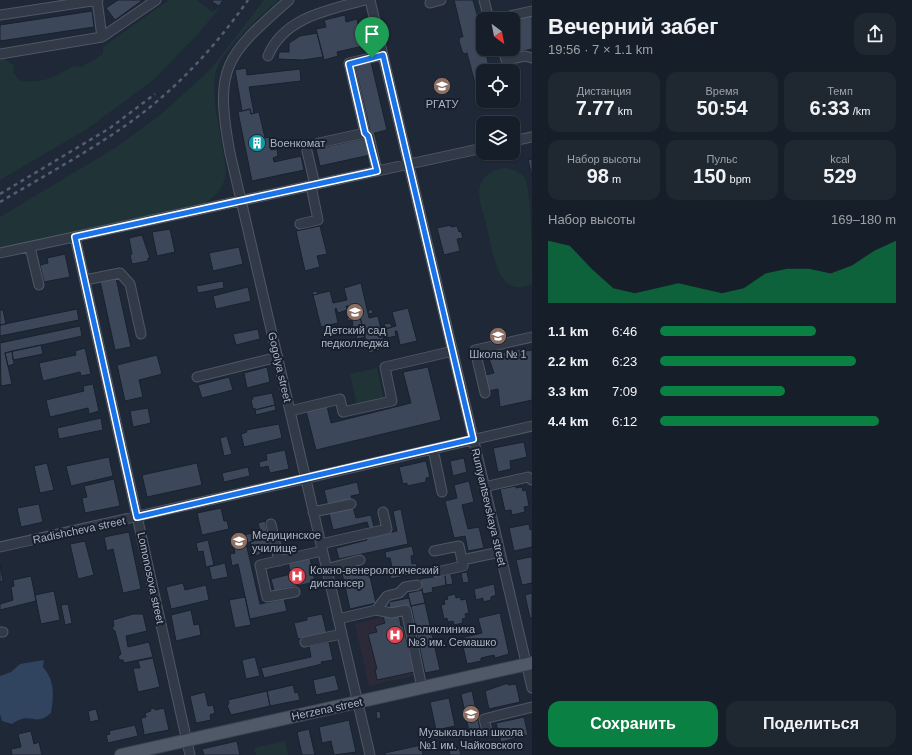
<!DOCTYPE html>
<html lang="ru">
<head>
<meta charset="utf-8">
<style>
  body { margin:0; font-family:Helvetica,sans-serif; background:#1f2731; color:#f1f3f6; height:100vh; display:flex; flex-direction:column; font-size:15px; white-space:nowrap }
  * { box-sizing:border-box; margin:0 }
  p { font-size:13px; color:#9ea2a8 }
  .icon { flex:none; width:22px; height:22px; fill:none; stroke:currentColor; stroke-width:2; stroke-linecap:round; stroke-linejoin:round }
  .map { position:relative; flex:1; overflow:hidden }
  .panel { display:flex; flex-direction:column; background:#161e29; width:380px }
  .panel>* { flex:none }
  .needle { width:26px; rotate:148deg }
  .controls { position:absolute; left:476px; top:12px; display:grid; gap:8px }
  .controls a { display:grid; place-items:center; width:44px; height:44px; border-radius:8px; background:#161e29; box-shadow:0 1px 3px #0004,0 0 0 1px #353c46; font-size:20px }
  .pin { position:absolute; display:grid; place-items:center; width:34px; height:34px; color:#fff; margin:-41px -17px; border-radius:50% 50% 50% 0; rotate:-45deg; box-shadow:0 0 4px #0007 }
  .pin .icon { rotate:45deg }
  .round { display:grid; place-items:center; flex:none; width:42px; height:42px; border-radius:12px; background:#1f2731 }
  .summary { display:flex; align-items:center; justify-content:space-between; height:68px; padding:0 16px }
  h1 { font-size:22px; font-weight:600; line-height:30px }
  .figures { display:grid; grid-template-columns:repeat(3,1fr); gap:6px; height:68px; padding:4px 16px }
  .figures div { display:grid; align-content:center; border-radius:10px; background:#1f2731; text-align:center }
  .figures b { font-size:20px; font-weight:600 }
  .figures small { font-size:11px; font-weight:400 }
  .figures p { font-size:11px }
  .chart { height:112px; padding:8px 16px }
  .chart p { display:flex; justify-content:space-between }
  .chart svg { width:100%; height:72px; margin-top:4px; fill:#0b8043; opacity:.7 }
  .action { display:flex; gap:8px; margin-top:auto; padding:8px 16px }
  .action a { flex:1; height:46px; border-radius:12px; background:#0b8043; color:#fff; font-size:16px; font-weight:600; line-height:46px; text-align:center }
  .action a+a { background:#1f2731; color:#f1f3f6 }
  ul { padding:0 16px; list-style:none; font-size:13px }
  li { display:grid; grid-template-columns:64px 48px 1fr; align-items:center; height:30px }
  li i { height:10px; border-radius:5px; background:#0b8043 }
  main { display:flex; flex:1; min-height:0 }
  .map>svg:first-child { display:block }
  .medical { fill:#2c2a38 }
  .green { fill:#203438 }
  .water { fill:#30435f }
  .building { fill:#3c485a; stroke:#19212e }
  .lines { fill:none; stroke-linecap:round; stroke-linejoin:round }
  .minor-casing { stroke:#4f5766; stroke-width:11 }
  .major-casing { stroke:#3b4351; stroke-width:14 }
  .minor { stroke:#323a48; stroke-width:9 }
  .major { stroke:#4f5968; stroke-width:12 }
  .rail { stroke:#535e6f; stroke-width:2.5; stroke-dasharray:4 4; stroke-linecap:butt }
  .route-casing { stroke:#fff; stroke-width:8 }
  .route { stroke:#1a73e8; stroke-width:5 }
  .labels { text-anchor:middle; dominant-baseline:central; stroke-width:4; stroke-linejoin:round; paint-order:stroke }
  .poi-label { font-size:11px; fill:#acb4c5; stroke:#181f2c }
  .street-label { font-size:11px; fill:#acb4c5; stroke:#181f2c }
</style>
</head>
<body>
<main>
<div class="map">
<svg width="532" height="755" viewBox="0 0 532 755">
  <rect width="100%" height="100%" fill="#1e2837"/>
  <path class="medical" d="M425,603L440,670L369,686L355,624L383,617L382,612Z"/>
  <path class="green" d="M169,0H197L212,12L221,7L226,0L198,34L153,80L87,129L0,180V59H4L14,65L13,72L19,80C39,85 56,77 73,66L82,67L103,54V47Z
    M264,0H279C260,16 218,52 215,76C211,106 224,143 226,173C224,187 217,195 205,203L0,247V217L115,148L159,116L211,69Z
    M506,168C514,170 520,172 525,178C532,196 532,260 532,284C497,301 493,250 487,228C485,216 475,195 481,183C486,173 496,169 506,168Z
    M377,368L384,399L357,405L350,374Z
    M285,741L288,755H256L254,748Z"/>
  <path class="water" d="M44,660L43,667C55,681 54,695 51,713C34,728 31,710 12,724L2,721L0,714V676L11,672L20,664Z"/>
  <path class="building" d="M118,0H143L115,20L106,8Z
    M213,0H223L219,6L212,2Z
    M454,0H473L478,18L481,17L482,20L478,21L483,49H485L490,71H483V89L477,91L467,53L464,54L462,51L459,41L460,37H463Z
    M92,11L94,27L0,41V25Z
    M532,13V49L509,54L508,49H513V20Z
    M345,15L346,22L357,19L363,46L337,52L338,56L324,60L316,29L326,27L324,20Z
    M317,33L323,57L303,60L278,59L279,52H289V43L300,36Z
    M371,62L387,130L371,134L355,66Z
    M246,68L247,75L300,69L301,81L249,87L254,113L251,114L250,109L242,111L235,70Z
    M250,109L251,114L259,112L265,138L269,137L271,150L277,149L278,156L273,158L274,162L301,156L304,170L252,181L238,112Z
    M366,138L370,155L320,166L316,149Z
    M532,159V176L528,160Z
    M451,225V227L457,226L459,232L461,231L463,238L457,239L460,251L444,255L437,228Z
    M320,226L327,254L317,256L320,267L305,271L296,231Z
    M170,229L175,252L157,256L152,232Z
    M142,235L150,258H148V261L132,264L130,255L132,254L129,238Z
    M239,247L243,264L213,271L209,253Z
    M65,254L70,277L44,282L40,265L48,263L47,258Z
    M116,278L131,347L115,350L100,281Z
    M223,281L224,288L198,293L196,286Z
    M361,283L369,318L378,316L381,330L396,326L392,312L408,308L417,341L400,345L397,331H395L396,336L386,338L385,334H382L386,348L369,353L360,317L352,320L348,306H346L347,310L338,313L336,308L335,309L338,323L321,327L313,295L330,291L333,303L347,300L344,288Z
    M248,287L251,301L216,309L213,296Z
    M317,291L318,294L313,295L312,292Z
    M77,309L79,320L0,336V325Z
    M372,309L373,313L369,314L368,311Z
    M0,310H3L6,324L0,325Z
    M351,316L352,320L360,317L365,337L357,339L354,328L350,329L349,326L353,325L352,320L348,321L347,317Z
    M390,323L392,327L385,329L384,324Z
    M330,325L331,330H327L326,326Z
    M80,326L82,336L5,353L12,384L1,386L0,343Z
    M258,329L260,339L236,345L233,334Z
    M41,345L43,354L13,360L12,351Z
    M85,348L91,374L81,376L80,372L43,381L39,363L76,355L75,351Z
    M524,348L525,351L532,350V400L500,407L498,389L488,391L485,375L494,373L488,356Z
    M12,351L14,364L8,366L5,353Z
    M157,355L162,374L139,380L143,397L125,401L117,365Z
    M267,367L270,382L247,388L244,373Z
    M428,367L441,420L316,450L306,411L327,406L331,423L411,403L403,372Z
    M229,377L233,390L202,398L198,385Z
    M93,384L99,411L89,414L88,408L50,417L46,400L84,391L83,386Z
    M272,393L275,405L255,410V408L253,409L251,400L253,399L252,397Z
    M275,405L276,410L256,415L255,410Z
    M148,408L151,423L133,427L130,411Z
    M101,418L103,430L59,439L57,428Z
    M279,424L282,438L244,447L241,434L247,432L246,430Z
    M227,436L232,454L224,456L220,438Z
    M524,442L527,457L510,461L511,469L498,472L493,448Z
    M285,450L289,469L270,473L268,466L260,468L259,462L267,460L266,454Z
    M109,457L113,476L71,486L66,466Z
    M464,458L467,472L453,476L450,461Z
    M426,461L430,477L426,478V482L407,486V483L403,484L399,467Z
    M47,463L54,490L40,493L34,466Z
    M197,463L202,485L147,497L142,475Z
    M248,467L250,476L224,482L222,473Z
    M114,479L120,506L85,513L82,498L87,497L84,486Z
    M469,481L474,502L462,505L468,529L479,527L484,548L468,551L465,536L454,538L445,501L457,498L454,485Z
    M357,482L360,494L351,496L352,500L328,506L324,490Z
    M516,486V488L522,487L523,491L526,490L529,506L524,507L525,512L512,515L511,510L505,511L500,489Z
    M39,504L43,522L21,527L17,508Z
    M353,507L356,518L371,515L374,527L369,528L367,522L333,530L329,513Z
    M221,508L224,521H227L229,529L202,535L197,513Z
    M401,509L408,544L339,559L336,548L367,540V538L397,531L393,511Z
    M265,521L271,552L254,556L250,542L254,541L252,533L260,531L258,523Z
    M529,524L530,530L532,529V547L514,551L509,528Z
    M129,532L141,589L123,593L113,549L107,551L104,537Z
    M252,533L254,541L246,543L260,604L284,599L287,611L250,619L238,564L232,566L230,554L235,553L232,538Z
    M208,540L214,565L206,567L203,551L198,552L196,543Z
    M85,541L94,575L78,579L70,544Z
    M412,546L414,555L411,556L412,564L416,563L418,573L391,579L389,572L393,571L390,558H386L385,552Z
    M530,557L532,558V583L522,585L516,560Z
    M310,558L315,582L274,591L271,579L291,574L288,563Z
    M225,563L228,577L212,580L209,567Z
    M0,565L3,581L0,582Z
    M362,568L363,571L369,572L376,603L350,609L342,573Z
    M467,572L469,582L463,583L461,573Z
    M451,574L453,584L446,585L445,575Z
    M445,575L446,585L432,588L433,592L423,594L420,579Z
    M31,576L36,601L0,610V604L13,600L11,587L14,586L13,580Z
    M183,583L185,590L206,585L209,600L171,609L166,587Z
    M494,584L496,595L491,597V600L483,602V598L476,600L474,589Z
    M422,590L425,603L411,606L408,593Z
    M54,591L60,620L41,624L35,595Z
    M532,593V618H530L525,595Z
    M455,594L456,598L460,597L461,600L466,599L469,613L465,614L466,618L462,619L463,623L454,625L453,621L448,622L447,618L444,619L441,605L445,604L444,600L448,599L447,596Z
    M245,597L251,625L235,628L229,600Z
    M409,598L411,606L390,610L389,602Z
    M425,603L440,670L425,673L411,606Z
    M68,604L72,623L65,625L61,605Z
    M191,610L194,625L199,624L201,635L176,641L171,615Z
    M500,613L509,654L495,658L494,655L481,658V661L467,664L461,638L482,633L478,618Z
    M133,614H143L147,631L126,636L128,647L149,642L153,657L124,663L123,660H120L118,657L121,654L115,631L112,629L114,625L113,620Z
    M322,614L327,634L298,639L294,623L307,620V617Z
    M399,614L401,626H403L410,654H413L414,658H411L414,672L377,680L375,669H377L368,634L377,632L375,626L385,623L383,617Z
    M329,642L333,660L321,662L322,664L264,678L261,668L311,657L309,646Z
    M255,657L260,676L246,679L242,660Z
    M153,658L160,687L138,692L133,668H140L138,661Z
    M335,675L339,690L316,695L313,680Z
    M508,683V685L516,684L520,702L489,709L485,691Z
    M293,685L295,693L298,692L300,700L270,706L267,691Z
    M267,691L270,706L231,715L227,705L229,704L228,700Z
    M472,691L481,734L470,736L461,694Z
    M205,692L208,706L213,705L215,713L210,715L211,720L196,723L190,696Z
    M449,698L455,726L436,730L430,702Z
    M154,708L155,710L164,708L169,730L143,735L144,733L141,718L146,717L145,713L151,711L150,709Z
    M96,709L99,720L90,722L88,711Z
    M380,711L381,718L377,719L376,712Z
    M524,717L528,735L501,742L496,723Z
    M349,720L356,752L334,755L331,741L322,743L319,727Z
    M135,725L138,736L108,743L106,735L110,734L109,731Z
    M309,729L315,755H302L297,732Z
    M31,731L34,744L39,742L42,755H12L11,749L21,747L18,734Z
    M237,741L240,755H204L202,749Z
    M421,745L423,755H385V753Z
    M459,748L461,755H450L449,751Z"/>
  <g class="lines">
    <defs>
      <path id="minor" d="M97,0L102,37
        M289,0C225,56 214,67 230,153L370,755
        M370,0L532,688
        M484,0L489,19
        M430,3L441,0
        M0,15L98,0
        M497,19L532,11
        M503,49L506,60L525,56L532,58
        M0,54L102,37L156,0
        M268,56C284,17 329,10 365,0
        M365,133L349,63L383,55
        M513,141L532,137
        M319,143L365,133L369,136L377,171
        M307,151L315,185
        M300,224L318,220L311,186
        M75,237L190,755
        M30,247L39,285
        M0,253L483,148
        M85,280L120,273L130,284L141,334
        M197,377L278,357
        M485,393L475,350L532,337
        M290,411L340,399L343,412L392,401L385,367L453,351
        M433,449L442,492
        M484,487L528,477L532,480
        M313,512L351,504
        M271,524L279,561
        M321,544L387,529L383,512
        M0,547L295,481L532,426
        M434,551L459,546L462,560
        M326,569L360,560
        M437,572L463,566L462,560L500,552
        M295,592L267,597L260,565L322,551
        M376,610L392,613L406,610L422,688
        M338,619L376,610L387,596L399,593L405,587L417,585
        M0,632H3
        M305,642L341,634
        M487,731L484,719L532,707"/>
      <path id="major" d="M121,755L532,663"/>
    </defs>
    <use href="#minor" class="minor-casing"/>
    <use href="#major" class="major-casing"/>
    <use href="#minor" class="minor"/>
    <use href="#major" class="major"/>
    <path class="rail" d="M0,194L110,128L155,94
      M0,202C47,174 96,148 140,115C182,83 218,43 248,0"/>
  </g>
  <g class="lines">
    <defs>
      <path id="route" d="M383,55L473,439L137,517L75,237L377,171L368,136L365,133L349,64Z"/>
    </defs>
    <use href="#route" class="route-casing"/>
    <use href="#route" class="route"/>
  </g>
  <defs>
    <symbol id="university-disc" viewBox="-11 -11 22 22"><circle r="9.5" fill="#8d6e63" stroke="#181f2c"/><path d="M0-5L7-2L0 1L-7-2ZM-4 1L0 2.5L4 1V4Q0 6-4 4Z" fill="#fff"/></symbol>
    <symbol id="building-disc" viewBox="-11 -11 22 22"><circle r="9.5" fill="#0f9aa8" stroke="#181f2c"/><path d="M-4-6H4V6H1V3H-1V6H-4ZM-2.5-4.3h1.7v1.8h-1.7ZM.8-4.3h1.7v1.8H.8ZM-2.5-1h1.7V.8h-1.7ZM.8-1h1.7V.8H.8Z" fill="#fff"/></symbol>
    <symbol id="school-disc" viewBox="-11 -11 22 22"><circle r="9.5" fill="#8d6e63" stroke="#181f2c"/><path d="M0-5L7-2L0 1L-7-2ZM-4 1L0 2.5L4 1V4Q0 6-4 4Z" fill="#fff"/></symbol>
    <symbol id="hospital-disc" viewBox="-11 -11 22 22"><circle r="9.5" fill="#e0444e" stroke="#181f2c"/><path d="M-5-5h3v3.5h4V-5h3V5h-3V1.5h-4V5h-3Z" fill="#fff"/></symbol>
  </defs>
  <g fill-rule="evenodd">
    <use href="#university-disc" x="432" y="76" width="20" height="20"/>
    <use href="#building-disc" x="247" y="133" width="20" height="20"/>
    <use href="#school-disc" x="345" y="302" width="20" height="20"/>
    <use href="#school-disc" x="488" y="326" width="20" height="20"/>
    <use href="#university-disc" x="229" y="531" width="20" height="20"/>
    <use href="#hospital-disc" x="287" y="566" width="20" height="20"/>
    <use href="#hospital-disc" x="385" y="625" width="20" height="20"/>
    <use href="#school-disc" x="461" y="704" width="20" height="20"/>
  </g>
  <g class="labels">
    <g class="poi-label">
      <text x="442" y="104">РГАТУ</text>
      <text x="270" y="143" text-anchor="start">Военкомат</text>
      <text x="355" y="330">Детский сад<tspan x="355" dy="13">педколледжа</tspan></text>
      <text x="498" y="354">Школа № 1</text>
      <text x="252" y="535" text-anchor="start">Медицинское<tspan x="252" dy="13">училище</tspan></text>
      <text x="310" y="570" text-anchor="start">Кожно-венерологический<tspan x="310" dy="13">диспансер</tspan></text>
      <text x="408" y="629" text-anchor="start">Поликлиника<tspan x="408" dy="13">№3 им. Семашко</tspan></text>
      <text x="471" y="732">Музыкальная школа<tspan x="471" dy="13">№1 им. Чайковского</tspan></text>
    </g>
    <g class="street-label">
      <text transform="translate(280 367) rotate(77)">Gogolya street</text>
      <text transform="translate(489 507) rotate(77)">Rumyantsevskaya street</text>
      <text transform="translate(79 530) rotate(-12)">Radishcheva street</text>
      <text transform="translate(151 578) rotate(78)">Lomonosova street</text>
      <text transform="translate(327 709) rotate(-12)">Herzena street</text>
    </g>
  </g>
</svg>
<div class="controls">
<a><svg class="needle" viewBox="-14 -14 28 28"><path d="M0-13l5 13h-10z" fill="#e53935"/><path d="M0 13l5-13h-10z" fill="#9ea2a8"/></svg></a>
<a><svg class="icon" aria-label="locate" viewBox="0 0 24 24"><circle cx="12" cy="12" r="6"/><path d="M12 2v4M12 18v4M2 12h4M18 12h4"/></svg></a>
<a><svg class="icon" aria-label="layers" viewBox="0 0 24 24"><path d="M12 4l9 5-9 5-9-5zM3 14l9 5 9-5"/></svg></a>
</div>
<div class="pin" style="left:372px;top:58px;background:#1e9e55"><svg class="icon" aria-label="arrive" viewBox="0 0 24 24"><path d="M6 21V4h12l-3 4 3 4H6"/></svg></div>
</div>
<section class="panel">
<div class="summary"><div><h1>Вечерний забег</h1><p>19:56 · 7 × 1.1 km</p></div><a class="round"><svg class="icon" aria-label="share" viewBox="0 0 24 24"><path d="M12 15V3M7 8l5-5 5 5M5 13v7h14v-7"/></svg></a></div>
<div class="figures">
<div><p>Дистанция</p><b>7.77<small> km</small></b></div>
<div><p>Время</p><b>50:54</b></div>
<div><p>Темп</p><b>6:33<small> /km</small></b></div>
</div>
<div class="figures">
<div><p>Набор высоты</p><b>98<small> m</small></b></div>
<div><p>Пульс</p><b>150<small> bpm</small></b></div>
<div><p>kcal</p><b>529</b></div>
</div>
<div class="chart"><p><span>Набор высоты</span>169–180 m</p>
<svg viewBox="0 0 160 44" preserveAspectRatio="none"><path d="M0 44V6L10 9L20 23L30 35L40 38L50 35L60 32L70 35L80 38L90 35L100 26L110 23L120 23L130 26L140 21L150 12L160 6V44z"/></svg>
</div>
<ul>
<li><b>1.1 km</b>6:46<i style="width:66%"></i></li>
<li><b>2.2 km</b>6:23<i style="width:83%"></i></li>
<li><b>3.3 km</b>7:09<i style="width:53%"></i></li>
<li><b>4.4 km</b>6:12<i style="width:93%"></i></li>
</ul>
<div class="action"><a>Сохранить</a><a>Поделиться</a></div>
</section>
</main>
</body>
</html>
